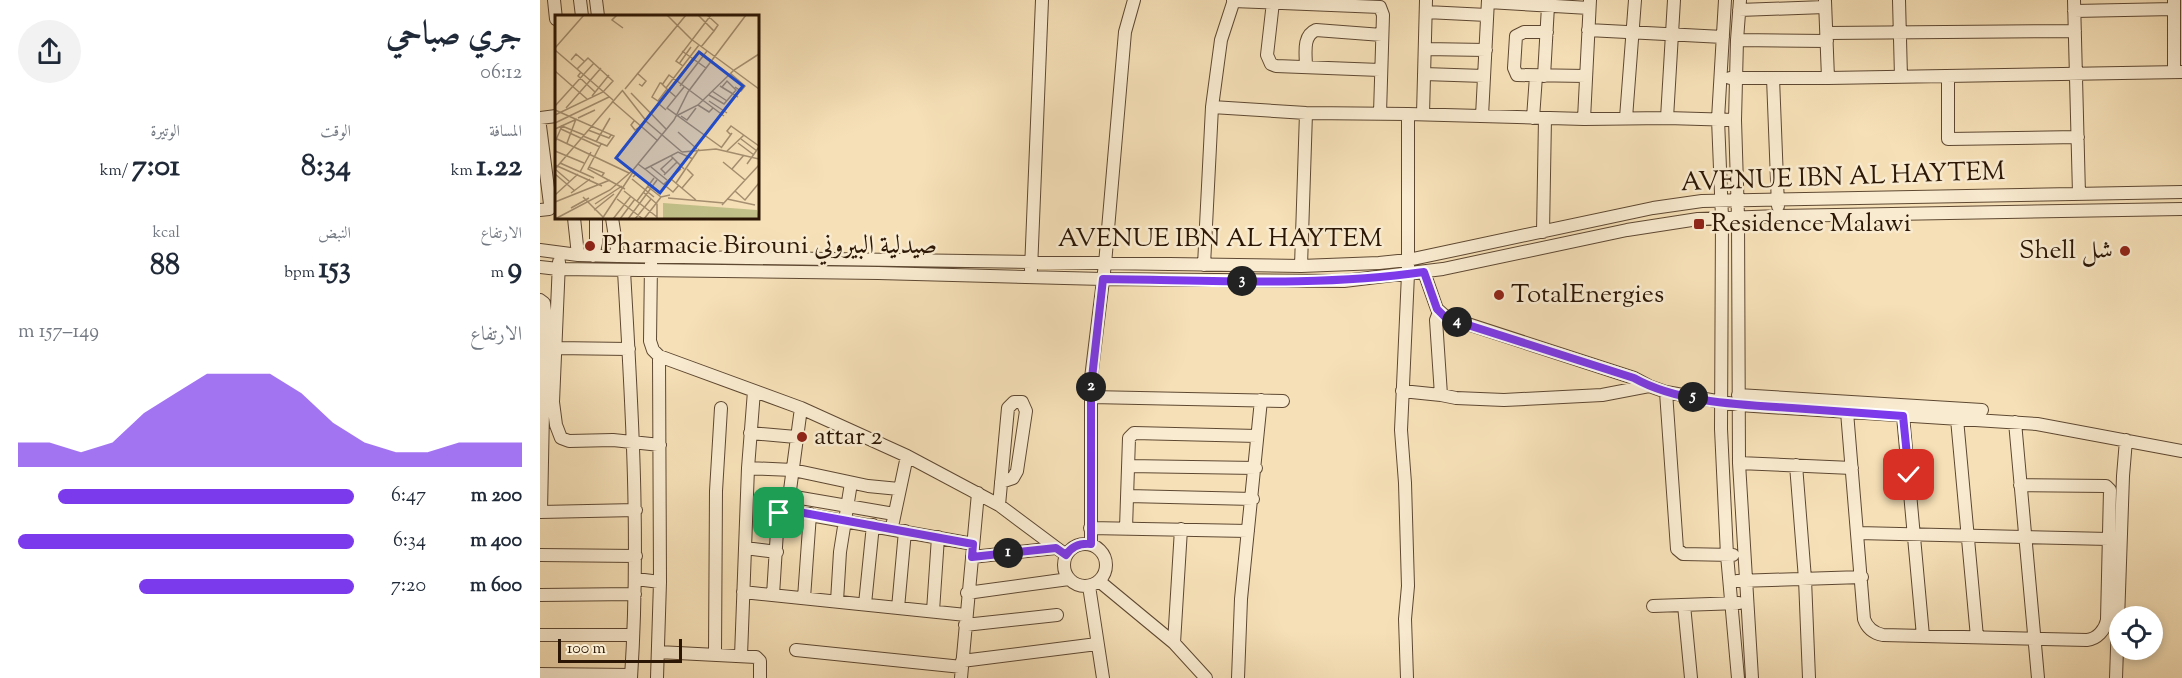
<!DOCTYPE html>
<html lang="ar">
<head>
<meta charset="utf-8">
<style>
  body { margin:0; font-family:"Sorts Mill Goudy",Amiri,serif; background:#f2f2f3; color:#1f2937; direction:rtl; height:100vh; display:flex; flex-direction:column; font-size:22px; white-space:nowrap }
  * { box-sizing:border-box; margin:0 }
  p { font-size:20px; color:#747a83 }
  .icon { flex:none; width:33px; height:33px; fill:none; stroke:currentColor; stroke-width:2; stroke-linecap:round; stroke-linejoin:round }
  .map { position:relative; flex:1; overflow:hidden; direction:ltr }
  .sheet { display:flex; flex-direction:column; background:#fff; width:540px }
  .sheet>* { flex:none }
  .fabs { position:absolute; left:1569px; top:606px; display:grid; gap:12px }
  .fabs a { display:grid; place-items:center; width:54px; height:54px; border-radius:50%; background:#fff; box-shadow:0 3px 9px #0003; font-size:30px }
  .scale { position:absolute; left:18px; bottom:15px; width:124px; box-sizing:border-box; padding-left:6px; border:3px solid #2b1605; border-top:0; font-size:16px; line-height:21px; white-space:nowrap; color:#2b1605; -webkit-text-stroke:4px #f9ebd0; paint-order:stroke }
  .pin { position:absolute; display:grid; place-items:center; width:51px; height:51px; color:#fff; margin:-26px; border-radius:12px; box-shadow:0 3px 9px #0006 }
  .km { position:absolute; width:30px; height:30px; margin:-15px; border-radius:50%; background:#222; color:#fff; font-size:16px; line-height:30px; text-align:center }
  .round { display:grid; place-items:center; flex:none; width:63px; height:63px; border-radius:32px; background:#f2f2f3 }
  .head { display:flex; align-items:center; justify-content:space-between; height:102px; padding:0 18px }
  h1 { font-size:33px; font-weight:700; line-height:45px }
  .figures { display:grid; grid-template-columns:repeat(3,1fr); gap:9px; height:102px; padding:6px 18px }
  .figures div { display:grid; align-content:center }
  .figures b { font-size:30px; font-weight:700 }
  .figures small { font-size:16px; font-weight:400 }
  .figures p { font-size:16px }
  .chart { height:168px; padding:12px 18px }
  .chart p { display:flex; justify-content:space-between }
  .chart svg { width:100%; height:108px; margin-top:6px; fill:#7c3aed; opacity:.7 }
  ul { padding:0 18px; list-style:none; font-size:20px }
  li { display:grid; grid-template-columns:96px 72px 1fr; align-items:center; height:45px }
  li i { height:15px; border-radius:8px; background:#7c3aed }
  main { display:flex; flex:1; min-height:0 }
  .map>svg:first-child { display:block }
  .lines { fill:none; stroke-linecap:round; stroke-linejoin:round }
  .minor-casing { stroke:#5e4832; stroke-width:14 }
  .minor { stroke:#f9ebd0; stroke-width:12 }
  .route-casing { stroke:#fff; stroke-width:12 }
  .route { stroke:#7c3aed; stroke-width:8 }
  .poi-dot { fill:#8f2418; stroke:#f9ebd0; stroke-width:2 }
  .labels { text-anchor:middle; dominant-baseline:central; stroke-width:5; stroke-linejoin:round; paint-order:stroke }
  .street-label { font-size:26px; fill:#2b1605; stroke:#f9ebd0 }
  .poi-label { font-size:26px; fill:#2b1605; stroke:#f9ebd0; text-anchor:start }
  .inset-road { fill:none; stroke:#a58f70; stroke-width:1.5 }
  .view { fill:#1d4ed8; fill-opacity:0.15; stroke:#1d4ed8; stroke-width:3 }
  .inset-edge { fill:none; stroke:#2b1605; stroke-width:3 }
</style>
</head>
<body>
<main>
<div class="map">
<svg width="1642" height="678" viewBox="0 0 1642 678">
  <rect width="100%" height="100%" fill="#f6e0b7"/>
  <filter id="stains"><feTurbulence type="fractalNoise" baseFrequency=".00333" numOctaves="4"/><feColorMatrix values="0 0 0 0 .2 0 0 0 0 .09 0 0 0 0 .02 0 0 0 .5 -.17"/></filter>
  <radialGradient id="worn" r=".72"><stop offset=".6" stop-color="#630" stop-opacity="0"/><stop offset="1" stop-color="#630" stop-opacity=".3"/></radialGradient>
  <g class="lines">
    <defs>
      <path id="minor" d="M14,0L16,19
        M40,0L42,16
        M56,0L58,16
        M1185,0L1178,119L1182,218L1181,429L1187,555L1198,678
        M1200,0L1197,40L1195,120L1198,217L1199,463L1212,678
        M1359,0L1361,77
        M1534,0L1539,194
        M1634,0V72
        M693,1L840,7L843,15L840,113
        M1285,1L1288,78
        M733,2L727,55L731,64L736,66L840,70
        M948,2L1049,8
        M1199,10L1285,7
        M1534,11L1634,9
        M886,12L947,15
        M1048,30L1183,37
        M1007,32H984L976,36L974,68L977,75L1046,76
        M1287,33L1535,31
        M1197,40L1287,41
        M885,49L946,50
        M766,67C766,54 762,36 776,30L842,35
        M884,74L944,76
        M1004,76L1008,6
        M1408,76V139L1538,137
        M1190,78H1288L1642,72
        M1233,78L1238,206
        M672,107L766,113L868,114
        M883,114L886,0
        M942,116L948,0
        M0,118L16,116
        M993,118L996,76
        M1086,118L1095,0
        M1127,118L1134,0
        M1044,119L1050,0
        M0,126L10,204L9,209L0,210
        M34,218L38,255
        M72,218L78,256
        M1003,232L1005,118
        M0,250L38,255L78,256L761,266L839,263L868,260L1113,208L1162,201L1642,192
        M53,256L56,243V218
        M19,262L13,402L16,425L21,438L29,441L73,440L120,445
        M111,263L110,341L113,350L119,356L261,408L367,456L459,505L526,555
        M664,265L672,107L681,40L694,0
        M761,266L766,113
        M0,267L18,269L338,273L563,279L804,281L903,269L1087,230L1158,219L1239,216L1642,209
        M491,270L502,0
        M84,271C92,407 100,541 91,678
        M884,272L897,309L906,317L1094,378L1109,386L1126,392L1199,405L1497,424L1642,451
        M0,300L4,303L5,311L1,512
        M899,312L896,320L901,395L916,398L964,400L1062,395L1109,386
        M15,348L89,349
        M862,391L901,395
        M1126,392L1137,549L1143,554L1193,555
        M1198,395L1442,410
        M551,397L743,401
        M1307,412L1324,619C1327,628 1333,633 1343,635L1547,640C1557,639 1565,630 1567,620L1570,490L1566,486L1480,485
        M1363,416L1383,636
        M1417,419L1437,637
        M1475,422L1498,678
        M210,433L256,437
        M1199,463L1312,468
        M1256,465L1265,579L1269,678
        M588,466L716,468
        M208,468L253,470L328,486L359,489
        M249,496L354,514
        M588,496L713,499
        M248,505L261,408
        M459,505L468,408L474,402H482L486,411L477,471L473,478L461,482
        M0,512L96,510
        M353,522L367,456
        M550,528L708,531
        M586,528L589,438L594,433L717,436
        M1318,533L1569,539
        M524 565a21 21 0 1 1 42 0a21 21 0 1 1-42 0Z
        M551,544V378L565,264L585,32L594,0
        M205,548L237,552
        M0,555L96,556
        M432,557L516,548
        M96,579L120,582
        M559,581L634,643L666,678
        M1197,581L1322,577
        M549,586L563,678
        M203,592L426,615
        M427,593L529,579
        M0,595L95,594
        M233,595L238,515L242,510L433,544
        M264,598L270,514
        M297,601L300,552L311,483
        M325,604L333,525
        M1144,605L1151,678
        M1113,606L1199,603
        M358,608L365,531
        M393,611L398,537
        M425,625L517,615
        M0,635H93
        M634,643L641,529
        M256,650L422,667
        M118,652L216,657L220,661V678
        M175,654L176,491L181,408
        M201,656L208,468L214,391
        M422,661L557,644
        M0,674L91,675
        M117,678L120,582L119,356
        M421,678L438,493
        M698,678L701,599L721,400
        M867,678L865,619L868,586L865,483L861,430L868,274V114L1044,119L1127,118L1195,120
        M1576,678L1583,476L1586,440"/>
    </defs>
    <use href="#minor" class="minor-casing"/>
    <use href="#minor" class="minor"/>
  </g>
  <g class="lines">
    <defs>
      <path id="route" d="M239,513L242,510H248L433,544L432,557L516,548L526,555C532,546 540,543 551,544V387L563,279C670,280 778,287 884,272L897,309L906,318L1094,378C1138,403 1203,405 1252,408C1289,411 1326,413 1363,416L1369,475"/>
    </defs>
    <use href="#route" class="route-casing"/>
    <use href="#route" class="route"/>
  </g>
  <g class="poi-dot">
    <rect x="1153" y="218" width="12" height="12" rx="3"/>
    <circle cx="50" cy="246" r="6"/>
    <circle cx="1585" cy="251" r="6"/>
    <circle cx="959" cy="295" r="6"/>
    <circle cx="262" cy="437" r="6"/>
  </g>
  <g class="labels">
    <g class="street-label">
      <text transform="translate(1303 178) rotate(-2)">AVENUE IBN AL HAYTEM</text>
      <text x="680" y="239">AVENUE IBN AL HAYTEM</text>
    </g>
    <g class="poi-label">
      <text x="1171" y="224">Residence Malawi</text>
      <text x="62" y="246">Pharmacie Birouni صيدلية البيروني</text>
      <text x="1573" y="251" text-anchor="end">Shell شل</text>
      <text x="971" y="295">TotalEnergies</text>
      <text x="274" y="437">attar 2</text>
    </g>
  </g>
  <g transform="translate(15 15)">
    <rect width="204" height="204" fill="#f6e0b7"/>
    <path d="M108,188L202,195L204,204H108Z" fill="#c2c18a"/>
    <path class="inset-road" d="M62,0L57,5L68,13M112,0L136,24L204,74M143,0L159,16L163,10L152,0M146,32L159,16M0,33L29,0M0,35L58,85M127,36L151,53M16,45L21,39L29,46M124,49L136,32M128,51L121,46L156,0M0,56L32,84M26,57L23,61L40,77M82,58L91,66L87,71L84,69M175,58L190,71L186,76L180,72M126,60L138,43M107,70L114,60L169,101M125,71L152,36M165,71L183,82M129,72L112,93L166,132M111,73L144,30M70,74L131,0M112,74L103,86L97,82L105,68H106L114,76L121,82M67,75L92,107L127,137M157,76L172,86M76,78L111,114M154,80L169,89L181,75L172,66L167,72M37,81L54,60M57,86L103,126M154,86L172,98M143,90L154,97L158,93M0,91L39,48M11,93L46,53M0,95L59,121L52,131L28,121M96,98L104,89L111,95M0,100L48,77L58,66L33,43L22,54M123,100L143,90L179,55L204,39M126,101L132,105L141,93M23,103L40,95M79,106L76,110L80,115L86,111M0,108L54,82M0,114L22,104M6,114L45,132M33,115L54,123L56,120M123,117L142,134M176,120L172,116L176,111L204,131M0,123L74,158M186,124L202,136M0,127L7,111L29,120M41,127L55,103M12,128L21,104M183,128L199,140M46,129L33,154L70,174M166,133L177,118M0,136L29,148M172,136L189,120M127,137L161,134L204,144M116,141L129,154M168,147L190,165M5,148L39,163M83,149L90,154L123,137L138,144M192,149L204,132M0,150L47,171M34,152L49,158L47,161M96,152L112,165M0,154L67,76M0,154L15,167M90,154L118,177L124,170M177,154L189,140M25,157L36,137M0,159L20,176M111,159L106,154L118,143M109,160L122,147M78,162L81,159L94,169M77,164L99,182M116,164L141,185M121,168L144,134M109,169L126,154M92,171L106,182L115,180M127,173L138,160L132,154M69,176L102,202M180,176L190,185L204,168M88,177L102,189V204M16,178L35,164M0,180L23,159M28,182L48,202M113,183L169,188M62,184L88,204M172,184L200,190M82,186L99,163M0,187L55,165M40,189L67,171M167,190L204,150M16,193L34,183M39,195L59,179M0,204L55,175L78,155L119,105L133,77L191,0M47,204L78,157M58,204L76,181M65,204L80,184M73,204L102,165M80,204L96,184M89,204L106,182"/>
    <path class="view" d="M144,37L188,71L105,178L61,143Z"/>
    <rect width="204" height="204" class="inset-edge"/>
  </g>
  <rect width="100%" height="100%" filter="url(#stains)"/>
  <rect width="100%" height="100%" fill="url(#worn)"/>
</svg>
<div class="fabs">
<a><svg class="icon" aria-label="locate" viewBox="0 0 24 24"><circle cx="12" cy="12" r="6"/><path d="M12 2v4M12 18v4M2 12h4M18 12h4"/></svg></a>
</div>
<div class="scale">100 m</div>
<div class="pin" style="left:239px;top:513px;background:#1e9e55"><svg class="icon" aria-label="arrive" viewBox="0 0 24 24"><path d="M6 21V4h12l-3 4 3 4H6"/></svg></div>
<div class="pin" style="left:1369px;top:475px;background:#d93025"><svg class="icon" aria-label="check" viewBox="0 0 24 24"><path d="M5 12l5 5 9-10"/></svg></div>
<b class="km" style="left:468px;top:553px">1</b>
<b class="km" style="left:551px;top:387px">2</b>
<b class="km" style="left:702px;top:281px">3</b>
<b class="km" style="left:917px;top:322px">4</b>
<b class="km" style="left:1153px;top:397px">5</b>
</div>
<section class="sheet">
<div class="head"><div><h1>جري صباحي</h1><p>06:12</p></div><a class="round"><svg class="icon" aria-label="share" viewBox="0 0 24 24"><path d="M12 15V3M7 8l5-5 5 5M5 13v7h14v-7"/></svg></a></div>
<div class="figures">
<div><p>المسافة</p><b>1.22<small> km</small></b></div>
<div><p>الوقت</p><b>8:34</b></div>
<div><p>الوتيرة</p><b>7:01<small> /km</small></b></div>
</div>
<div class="figures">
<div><p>الارتفاع</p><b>9<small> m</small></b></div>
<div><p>النبض</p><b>153<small> bpm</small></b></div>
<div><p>kcal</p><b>88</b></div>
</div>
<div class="chart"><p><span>الارتفاع</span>149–157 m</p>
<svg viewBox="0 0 160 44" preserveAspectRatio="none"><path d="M0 44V34L10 34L20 38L30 34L40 22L50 14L60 6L70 6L80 6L90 14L100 26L110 34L120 38L130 38L140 34L150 34L160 34V44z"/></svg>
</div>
<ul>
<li><b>200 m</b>6:47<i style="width:88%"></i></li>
<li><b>400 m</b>6:34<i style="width:100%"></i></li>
<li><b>600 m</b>7:20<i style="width:64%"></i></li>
</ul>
</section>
</main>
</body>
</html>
